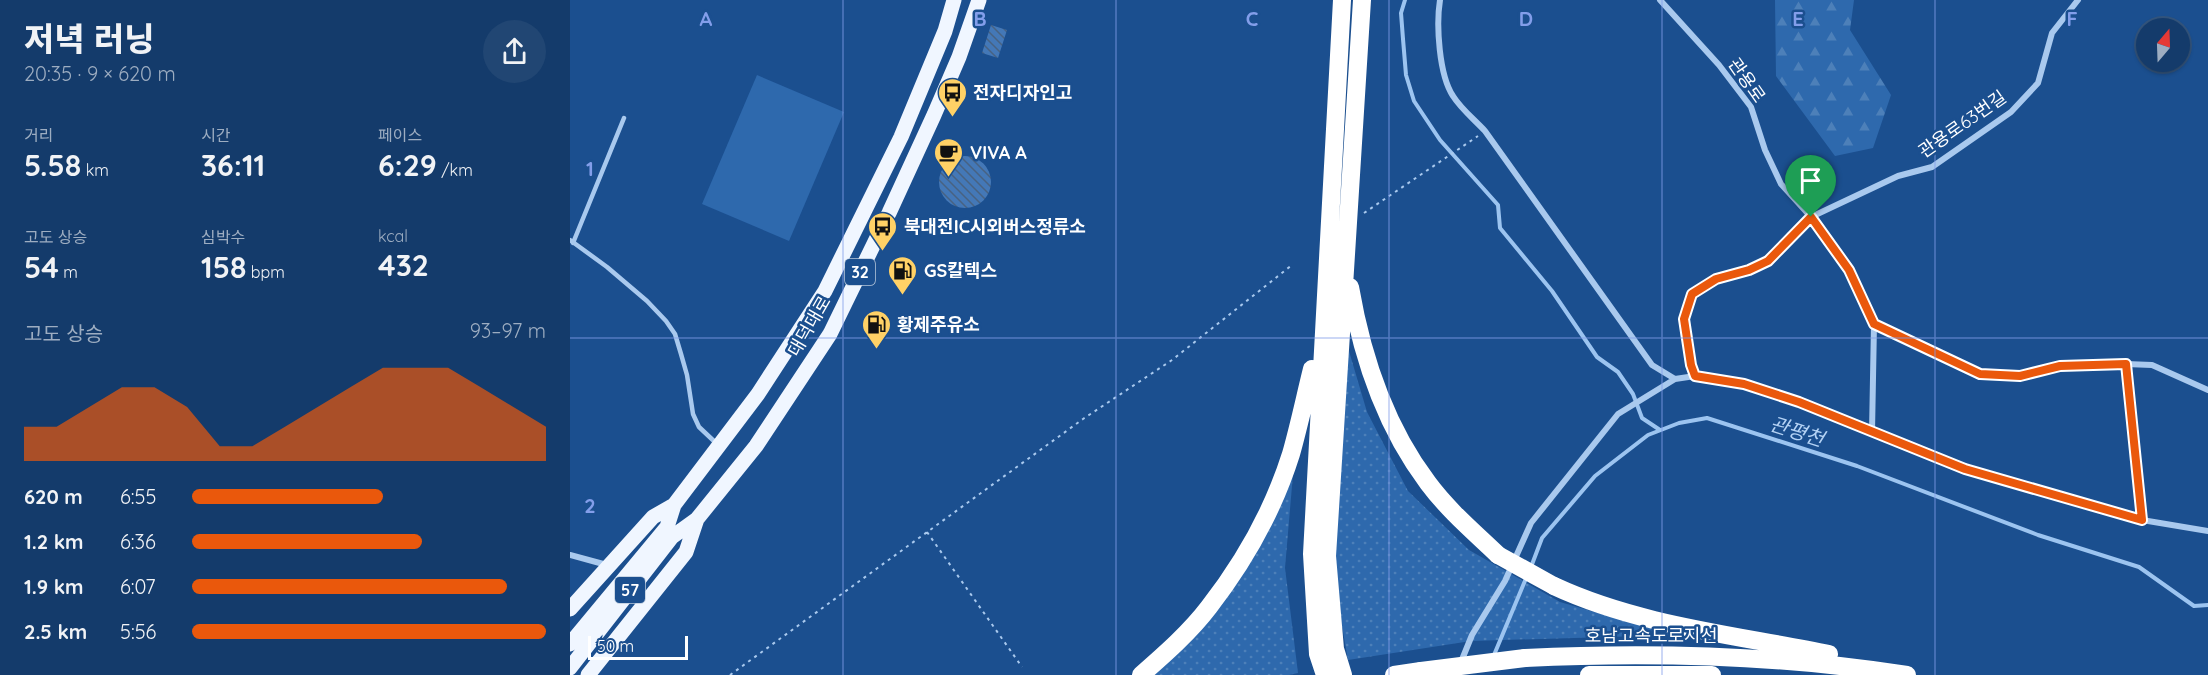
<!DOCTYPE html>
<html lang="ko">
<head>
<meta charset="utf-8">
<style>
  body { margin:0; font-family:Quicksand,"Noto Sans KR",sans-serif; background:#214673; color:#f1f3f6; height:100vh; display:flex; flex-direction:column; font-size:22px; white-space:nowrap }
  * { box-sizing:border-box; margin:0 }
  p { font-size:20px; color:#9dadc1 }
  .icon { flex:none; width:33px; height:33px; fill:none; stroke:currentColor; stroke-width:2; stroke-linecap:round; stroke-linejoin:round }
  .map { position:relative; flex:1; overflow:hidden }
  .sheet { display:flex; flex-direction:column; background:#143b6b; width:570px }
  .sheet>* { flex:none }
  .needle { width:39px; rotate:19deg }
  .controls { position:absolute; left:1566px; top:18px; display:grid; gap:12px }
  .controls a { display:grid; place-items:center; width:54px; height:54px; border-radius:50%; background:#143b6b; box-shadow:0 2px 4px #0004,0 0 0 2px #33557e; font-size:30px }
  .scale { position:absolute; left:18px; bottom:15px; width:100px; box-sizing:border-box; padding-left:6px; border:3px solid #fff; border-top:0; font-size:16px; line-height:21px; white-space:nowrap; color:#fff; -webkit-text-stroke:4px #1b4f8f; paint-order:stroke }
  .pin { position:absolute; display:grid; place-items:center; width:51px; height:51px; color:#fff; margin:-62px -26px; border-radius:50% 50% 50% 0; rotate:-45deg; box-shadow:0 0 6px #0007 }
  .pin .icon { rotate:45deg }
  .round { display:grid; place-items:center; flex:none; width:63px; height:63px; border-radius:32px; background:#214673 }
  .overview { display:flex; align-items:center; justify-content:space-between; height:102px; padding:0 24px }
  h1 { font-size:33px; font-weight:800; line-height:45px }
  .stats { display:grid; grid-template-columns:repeat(3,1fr); gap:9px; height:102px; padding:6px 24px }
  .stats div { display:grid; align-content:center }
  .stats b { font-size:30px; font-weight:800 }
  .stats small { font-size:16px; font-weight:400 }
  .stats p { font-size:16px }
  .chart { height:168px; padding:12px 24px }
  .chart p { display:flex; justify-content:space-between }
  .chart svg { width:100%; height:108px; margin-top:6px; fill:#ea580c; opacity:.7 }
  ul { padding:0 24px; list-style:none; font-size:20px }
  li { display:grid; grid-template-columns:96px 72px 1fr; align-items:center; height:45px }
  li i { height:15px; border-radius:8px; background:#ea580c }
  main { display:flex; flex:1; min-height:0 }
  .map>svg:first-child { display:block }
  .grass { fill:url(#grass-dots) }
  .forest { fill:url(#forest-firs) }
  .garden { fill:#2e69ad }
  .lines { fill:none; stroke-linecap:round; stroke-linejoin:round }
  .stream { stroke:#9cc4f0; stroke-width:4 }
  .building { fill:url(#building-back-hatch) }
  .path { stroke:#a9c9ee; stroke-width:2; stroke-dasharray:3 4.5; stroke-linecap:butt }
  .lane { stroke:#a9c9ee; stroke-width:4.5 }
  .street { stroke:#a9c9ee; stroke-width:6 }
  .primary { stroke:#f0f6ff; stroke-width:15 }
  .highway { stroke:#fff; stroke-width:18 }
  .highway-bridge { stroke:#fff; stroke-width:18 }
  .route-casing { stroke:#fff; stroke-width:12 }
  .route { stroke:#ea580c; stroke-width:8 }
  .grid { fill:none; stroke:#839eea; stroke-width:1.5; stroke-opacity:0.55 }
  .labels { text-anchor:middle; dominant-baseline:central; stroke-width:5; stroke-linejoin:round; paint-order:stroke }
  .shield { fill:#1b4f8f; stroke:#bbcadd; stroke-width:1.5 }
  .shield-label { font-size:16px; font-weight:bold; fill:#fff }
  .street-label { font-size:18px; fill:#fff; stroke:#1b4f8f }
  .poi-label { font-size:18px; font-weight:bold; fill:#fff; stroke:#1b4f8f; text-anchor:start }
  .water-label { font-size:20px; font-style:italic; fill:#b5d3f5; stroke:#1b4f8f }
  .grid-label { font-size:20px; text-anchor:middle; font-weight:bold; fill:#839eea; stroke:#1b4f8f; stroke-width:5; stroke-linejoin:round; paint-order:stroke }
</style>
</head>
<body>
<main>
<section class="sheet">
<div class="overview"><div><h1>저녁 러닝</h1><p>20:35 · 9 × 620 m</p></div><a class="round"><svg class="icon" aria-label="share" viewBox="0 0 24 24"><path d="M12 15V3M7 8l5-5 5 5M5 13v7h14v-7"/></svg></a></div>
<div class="stats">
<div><p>거리</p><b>5.58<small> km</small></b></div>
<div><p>시간</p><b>36:11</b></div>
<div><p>페이스</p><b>6:29<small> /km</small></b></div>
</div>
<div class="stats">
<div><p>고도 상승</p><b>54<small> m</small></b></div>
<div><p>심박수</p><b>158<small> bpm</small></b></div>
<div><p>kcal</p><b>432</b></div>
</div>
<div class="chart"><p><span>고도 상승</span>93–97 m</p>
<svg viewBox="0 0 160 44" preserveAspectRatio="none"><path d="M0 44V30L10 30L20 22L30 14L40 14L50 22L60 38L70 38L80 30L90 22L100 14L110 6L120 6L130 6L140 14L150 22L160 30V44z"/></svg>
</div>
<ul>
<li><b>620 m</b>6:55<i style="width:54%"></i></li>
<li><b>1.2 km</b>6:36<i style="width:65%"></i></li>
<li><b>1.9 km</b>6:07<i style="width:89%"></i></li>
<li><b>2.5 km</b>5:56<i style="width:100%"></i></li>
</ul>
</section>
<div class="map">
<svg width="1638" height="675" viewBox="0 0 1638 675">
  <defs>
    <pattern id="grass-dots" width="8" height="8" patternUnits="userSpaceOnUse" patternTransform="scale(1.5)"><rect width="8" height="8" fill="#2e69ad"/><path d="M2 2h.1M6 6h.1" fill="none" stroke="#4d80b9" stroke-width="1.8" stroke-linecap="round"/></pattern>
    <pattern id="forest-firs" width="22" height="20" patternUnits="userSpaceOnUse" patternTransform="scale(1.5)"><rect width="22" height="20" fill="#2e69ad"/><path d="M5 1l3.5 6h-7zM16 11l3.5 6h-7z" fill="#4d80b9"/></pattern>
    <pattern id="building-back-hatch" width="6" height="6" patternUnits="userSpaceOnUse" patternTransform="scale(1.5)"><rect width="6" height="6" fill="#4478b7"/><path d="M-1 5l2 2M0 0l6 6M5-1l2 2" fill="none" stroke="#486282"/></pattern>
  </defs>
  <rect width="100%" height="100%" fill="#1b4f8f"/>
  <path class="grass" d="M776,341L797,412L838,491L899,550L990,602L1104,635L901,641L778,660L769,609L764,555Z
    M723,474L715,568L728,673L719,675H581Z"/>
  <path class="forest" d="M1205,0H1284L1280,30L1321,95L1303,148L1265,156L1206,76Z"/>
  <path class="garden" d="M187,75L274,112L219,241L132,204Z"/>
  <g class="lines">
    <path class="stream" d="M835,0L831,13L833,39L836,75L844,101L870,140L928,205L930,228L982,291L1027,357L1048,372L1063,394L1072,418L1090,430
      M961,567L972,538L1025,476L1078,435L1109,423L1137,418L1287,466L1468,535L1569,567L1624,606L1638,605
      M924,655L957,576"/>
  </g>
  <path class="building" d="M421,25L437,30L428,58L412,53Z
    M369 182a26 26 0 1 1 52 0a26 26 0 1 1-52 0Z"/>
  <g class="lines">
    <path class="path" d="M794,213L908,136
      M357,532L452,667
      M160,675L513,419L602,360L722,265"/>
    <path class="lane" d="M0,240L37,267L77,301L96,321L105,334L111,354L117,375L123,414L129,427L146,443
      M3,243L54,118"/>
    <path class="street" d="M870,0C866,25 869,75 883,96C891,109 905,120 915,131L1082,365L1105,379L1125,376L1174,384L1229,402L1395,469L1572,520L1638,531
      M1090,0L1149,65L1181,107L1195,150L1211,184L1241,217L1279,269L1304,324L1302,432
      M1304,324L1410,373L1450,376L1490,366L1556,364L1572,520
      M1556,364L1582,365L1638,390
      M1125,376L1121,365L1114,319L1122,294L1146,279L1179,270L1198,261L1241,217L1328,176L1362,167L1441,112L1468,83L1482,33L1508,0
      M0,555L37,565
      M891,662L902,635L935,581L961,523L1048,414L1105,379"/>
    <path class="primary" d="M0,609L83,517L104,505
      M0,644L97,527L104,505L188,394L255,291L331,137L375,31L384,0
      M0,668L102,537L127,519L186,446L260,334L319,213L364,115L389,57L409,0
      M18,675L116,552L127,519"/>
    <path class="highway" d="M780,287C792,357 815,426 858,483C878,510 904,532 928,555
      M984,586C1070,626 1167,635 1259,654
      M955,658C1083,652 1210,655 1337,675
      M571,675C595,654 620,632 639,607C674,562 704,508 721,454C729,426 735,397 742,369
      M755,675L748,654L742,554L772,0
      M773,675L765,649L757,556L792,0
      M824,675L851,671
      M1019,675H1142"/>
    <path class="highway-bridge" d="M928,555L984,586
      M851,671L955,658"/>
  </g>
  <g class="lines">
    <defs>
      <path id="route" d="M1241,217L1279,270L1304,324L1410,374L1450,376L1490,366L1556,364L1572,520L1395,469L1229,402L1174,384L1125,376L1121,365L1114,319L1122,294L1146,279L1179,270L1198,261Z"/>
    </defs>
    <use href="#route" class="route-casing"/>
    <use href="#route" class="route"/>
  </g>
  <path class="grid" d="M273,0V675M546,0V675M819,0V675M1092,0V675M1365,0V675M0,338H1638"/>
  <defs>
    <symbol id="bus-pin" viewBox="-11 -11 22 30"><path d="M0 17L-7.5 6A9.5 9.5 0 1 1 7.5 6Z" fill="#ffd166" stroke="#1b4f8f"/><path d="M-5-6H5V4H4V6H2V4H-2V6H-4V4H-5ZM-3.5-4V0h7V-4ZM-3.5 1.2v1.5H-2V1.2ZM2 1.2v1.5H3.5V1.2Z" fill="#111"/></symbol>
    <symbol id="cafe-pin" viewBox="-11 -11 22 30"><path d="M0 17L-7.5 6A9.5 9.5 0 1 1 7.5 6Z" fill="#ffd166" stroke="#1b4f8f"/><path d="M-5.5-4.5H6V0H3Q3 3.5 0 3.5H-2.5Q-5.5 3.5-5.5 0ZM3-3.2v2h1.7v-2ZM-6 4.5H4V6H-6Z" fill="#111"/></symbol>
    <symbol id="fuel-pin" viewBox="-11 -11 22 30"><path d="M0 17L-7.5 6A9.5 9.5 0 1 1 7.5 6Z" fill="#ffd166" stroke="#1b4f8f"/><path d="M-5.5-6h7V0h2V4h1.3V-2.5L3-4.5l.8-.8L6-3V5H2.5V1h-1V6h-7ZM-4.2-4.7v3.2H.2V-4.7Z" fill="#111"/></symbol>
  </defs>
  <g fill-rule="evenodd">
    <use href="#bus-pin" x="366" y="76" width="33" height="45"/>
    <use href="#cafe-pin" x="362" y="136" width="33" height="45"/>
    <use href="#bus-pin" x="296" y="210" width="33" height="45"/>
    <use href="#fuel-pin" x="316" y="254" width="33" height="45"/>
    <use href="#fuel-pin" x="290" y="308" width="33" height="45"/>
  </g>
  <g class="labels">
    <g class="shield">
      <rect x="275" y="259" width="30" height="26" rx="4.5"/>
      <rect x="45" y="577" width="30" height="26" rx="4.5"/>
    </g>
    <g class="shield-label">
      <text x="290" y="272">32</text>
      <text x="60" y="590">57</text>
    </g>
    <g class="street-label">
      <text transform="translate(1177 80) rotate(55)">관용로</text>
      <text transform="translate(1392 124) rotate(-35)">관용로63번길</text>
      <text transform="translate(239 326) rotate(-60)">대덕대로</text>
      <text x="1081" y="635">호남고속도로지선</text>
    </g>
    <g class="poi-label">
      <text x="403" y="92">전자디자인고</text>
      <text x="400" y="152">VIVA A</text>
      <text x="334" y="226">북대전IC시외버스정류소</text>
      <text x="354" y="270">GS칼텍스</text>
      <text x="327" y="324">황제주유소</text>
    </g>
    <g class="water-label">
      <text transform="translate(1227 431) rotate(18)">관평천</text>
    </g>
  </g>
  <g class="grid-label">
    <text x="136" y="26">A</text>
    <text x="410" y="26">B</text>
    <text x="682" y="26">C</text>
    <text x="956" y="26">D</text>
    <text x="1228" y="26">E</text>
    <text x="1502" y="26">F</text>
    <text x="20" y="176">1</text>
    <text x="20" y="513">2</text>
  </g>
</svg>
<div class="controls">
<a><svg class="needle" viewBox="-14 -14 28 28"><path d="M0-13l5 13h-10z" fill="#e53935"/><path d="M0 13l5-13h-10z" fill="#9dadc1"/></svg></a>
</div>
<div class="scale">50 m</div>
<div class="pin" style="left:1241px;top:217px;background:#1e9e55"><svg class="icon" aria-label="arrive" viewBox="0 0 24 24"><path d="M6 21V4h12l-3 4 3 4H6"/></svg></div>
</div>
</main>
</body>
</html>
